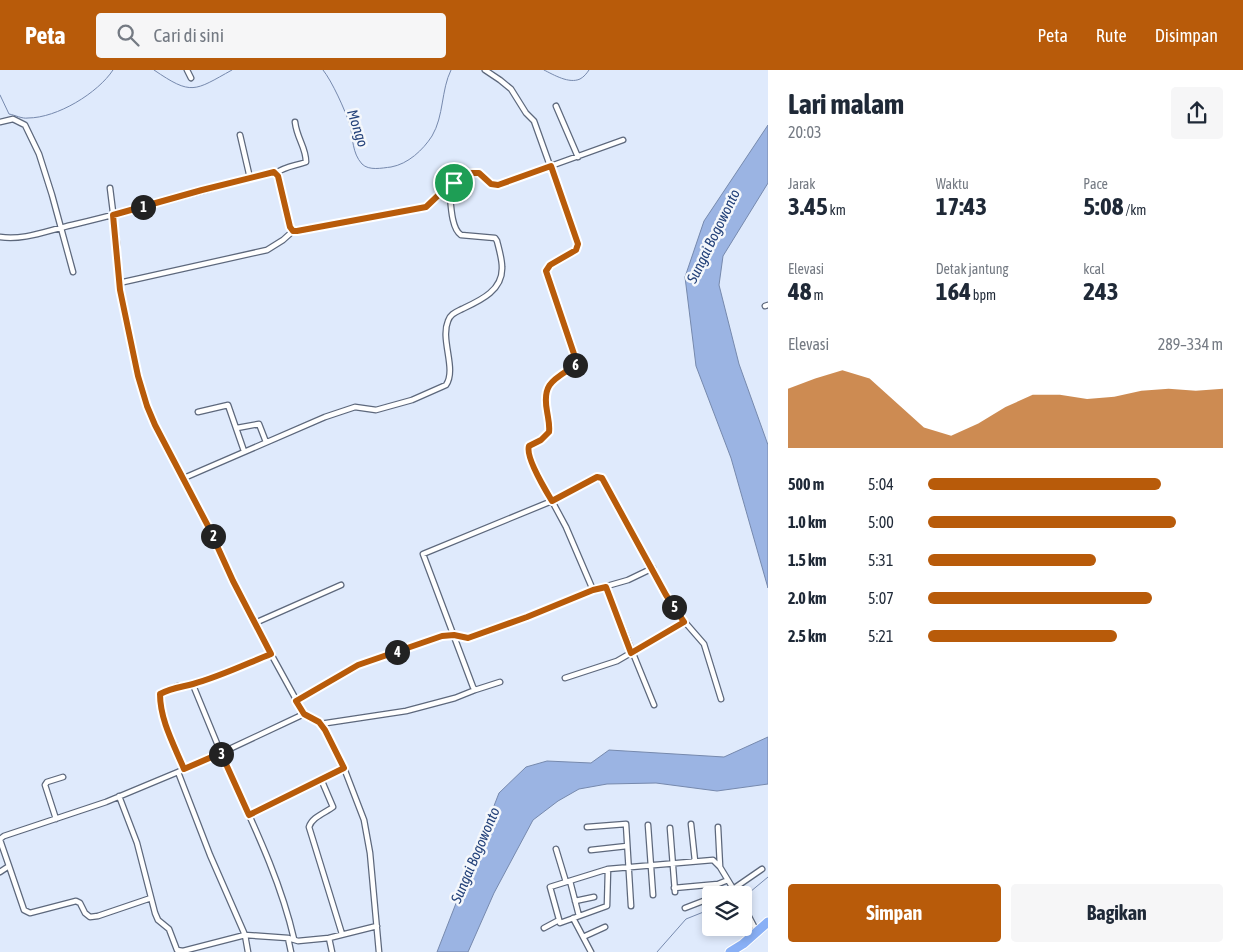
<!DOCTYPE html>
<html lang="id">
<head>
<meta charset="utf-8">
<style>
  body { margin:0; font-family:"Asap Condensed",sans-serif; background:#f6f6f7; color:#1f2937; height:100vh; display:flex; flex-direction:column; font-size:19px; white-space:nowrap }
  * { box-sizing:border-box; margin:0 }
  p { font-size:16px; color:#747a83 }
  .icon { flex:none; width:28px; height:28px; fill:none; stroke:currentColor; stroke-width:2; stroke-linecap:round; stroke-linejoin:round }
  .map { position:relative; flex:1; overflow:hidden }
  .drawer { display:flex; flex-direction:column; background:#fff; width:475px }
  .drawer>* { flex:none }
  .controls { position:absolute; left:702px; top:816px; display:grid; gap:10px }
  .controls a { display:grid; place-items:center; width:50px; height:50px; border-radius:5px; background:#fff; box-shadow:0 2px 8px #0003; font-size:25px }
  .pin { position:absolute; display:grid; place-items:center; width:42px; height:42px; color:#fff; margin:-21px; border:2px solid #fff; border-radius:50%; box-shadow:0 1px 5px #0007 }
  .km { position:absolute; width:25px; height:25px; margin:-12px; border-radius:50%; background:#222; color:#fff; font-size:14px; line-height:25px; text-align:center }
  .round { display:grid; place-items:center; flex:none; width:52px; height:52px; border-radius:5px; background:#f6f6f7 }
  .overview { display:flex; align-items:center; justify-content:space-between; height:85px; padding:0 20px }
  h1 { font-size:28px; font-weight:700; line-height:38px }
  .stats { display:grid; grid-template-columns:repeat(3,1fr); gap:8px; height:85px; padding:5px 20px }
  .stats div { display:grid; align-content:center }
  .stats b { font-size:25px; font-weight:700 }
  .stats small { font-size:14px; font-weight:400 }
  .stats p { font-size:14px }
  .chart { height:140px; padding:10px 20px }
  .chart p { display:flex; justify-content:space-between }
  .chart svg { width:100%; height:90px; margin-top:5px; fill:#b85b0a; opacity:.7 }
  .primary-button { display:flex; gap:10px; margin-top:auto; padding:10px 20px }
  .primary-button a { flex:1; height:58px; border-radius:5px; background:#b85b0a; color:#fff; font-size:20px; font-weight:700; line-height:58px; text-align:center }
  .primary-button a+a { background:#f6f6f7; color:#1f2937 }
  ul { padding:0 20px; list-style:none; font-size:16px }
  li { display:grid; grid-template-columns:80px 60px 1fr; align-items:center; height:38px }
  li i { height:12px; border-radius:6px; background:#b85b0a }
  header { display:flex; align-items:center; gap:30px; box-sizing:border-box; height:70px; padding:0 25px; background:#b85b0a; color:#fff }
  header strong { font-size:24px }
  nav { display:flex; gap:28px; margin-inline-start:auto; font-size:18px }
  .search { width:350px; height:45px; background:#f6f6f7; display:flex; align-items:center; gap:12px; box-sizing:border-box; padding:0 18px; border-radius:5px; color:#747a83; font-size:19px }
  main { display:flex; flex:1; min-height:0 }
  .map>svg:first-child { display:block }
  .water { fill:#9bb4e3; stroke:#7689ad }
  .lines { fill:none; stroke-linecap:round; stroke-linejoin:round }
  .stream { stroke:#7689ad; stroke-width:1 }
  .street-casing { stroke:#5d687c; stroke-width:7 }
  .highway-casing { stroke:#fff; stroke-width:11 }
  .street { stroke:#fff; stroke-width:4.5 }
  .highway { stroke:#89b0f6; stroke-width:9 }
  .route-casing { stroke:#fff; stroke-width:10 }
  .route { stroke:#b85b0a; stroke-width:6 }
  .labels { text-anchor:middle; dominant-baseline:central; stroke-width:5; stroke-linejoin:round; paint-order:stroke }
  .water-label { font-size:15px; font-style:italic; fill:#24427a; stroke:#f4f7fb }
</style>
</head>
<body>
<header>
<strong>Peta</strong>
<div class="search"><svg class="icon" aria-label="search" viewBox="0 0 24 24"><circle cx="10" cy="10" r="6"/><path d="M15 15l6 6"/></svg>Cari di sini</div>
<nav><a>Peta</a><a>Rute</a><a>Disimpan</a></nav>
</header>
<main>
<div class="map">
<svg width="768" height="882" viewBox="0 0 768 882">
  <rect width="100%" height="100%" fill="#dfeafc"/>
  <path class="water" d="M768,55V113L723,186L719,215L739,294L768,375V518L731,388L696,296L685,207L704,151Z
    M768,667V714L717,721L656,713L607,714L579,719L558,731L533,750L494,823L468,882H437L499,723L526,697L547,691L591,693L609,680L724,687Z"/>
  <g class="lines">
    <path class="stream" d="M154,0C192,26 194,21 232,0
      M323,0C332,11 345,40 350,55C353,68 352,83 362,94C369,101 382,98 391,97C408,94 423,80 432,66C444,46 441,20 451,0
      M544,0C554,5 569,14 580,9C584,7 587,3 589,0
      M0,25L9,44C15,45 22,49 28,48C57,48 98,23 113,0
      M744,827L768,807
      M657,882L686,849L711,839"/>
    <defs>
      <path id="street" d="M187,0L191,8
        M485,0L500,10L511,19L526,43L534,51L578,174L576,180L550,195L547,201L574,284L575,293L573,297C553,310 542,314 547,341C548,348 550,355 549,362L541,370L529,377C525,387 546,421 552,431L597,407L602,408L677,543L704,574L721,629
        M556,36L578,87
        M0,52L13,49L25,55L39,84L52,125L73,202
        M240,65L250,108
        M276,103L279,106L288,151L293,161H297L426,137L448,117L472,103H479L491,114L498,115L623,70
        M110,118L117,174L119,213L131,277L142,322L155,355L208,456L233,511L271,584L193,615L221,683L178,702L210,785L245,865L248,882
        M0,167C23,171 49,160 72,155C139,139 206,120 272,102L276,103C286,96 295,96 306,92C306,77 297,69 295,52
        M119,213L267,180L283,170L293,161
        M765,236L768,235
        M198,342L228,335L244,381
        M237,358L259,354L266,372
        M184,408L325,347L355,337L376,340L412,330L446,315C457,299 440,270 448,251C450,244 456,242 462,239C479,231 503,221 502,197C502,189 499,179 497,171L495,168L461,165C450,158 451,128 449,116
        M606,517L654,635
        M255,553L341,515
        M271,584L304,644L221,683C248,744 279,804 294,869
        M565,608L617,591L684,552
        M500,612L475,620L473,617L423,484L552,431L566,457L593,520
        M296,631L358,595L442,566L454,565L466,568L488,562L593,520L628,510L653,498
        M304,644L319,652L325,660L344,698L364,750L370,783L379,882
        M320,654L406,641L455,628L475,620
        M184,699C174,675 160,650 160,624L178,616L194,614
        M321,709L333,737C325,743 312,747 309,757L342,864
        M119,726L137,773L155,843L158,850L169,859L177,880L183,881L245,865L288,868L298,871L329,868L332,882
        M249,745L344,698
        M56,749L45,715L47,712L63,707
        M691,754L695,791
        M648,755L653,825
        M587,757L626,754L631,836
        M718,757L720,796
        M670,758L675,822
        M0,769L4,766L106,732L178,702
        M0,770L9,796L0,802
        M556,779L566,812
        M591,780L627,776
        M9,796L24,840L30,843L76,831L80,833L85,843L90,847L98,846L151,828
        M608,799L607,836L560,853L550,817L608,799L713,790L720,797L737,825
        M570,811L579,846
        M674,818L718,814L728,810
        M719,825L733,819L762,799
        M575,831L594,827
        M744,837L757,862
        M685,838L711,828
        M573,848L591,882
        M544,858L559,850
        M583,867L605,857
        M288,868L291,882
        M329,868L377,856"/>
      <path id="highway" d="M730,882L743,874L768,852"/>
    </defs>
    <use href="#street" class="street-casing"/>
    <use href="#highway" class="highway-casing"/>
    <use href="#street" class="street"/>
    <use href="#highway" class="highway"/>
  </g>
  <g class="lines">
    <defs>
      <path id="route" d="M551,96L578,174L576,180L550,195L546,201L574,284L575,293L573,297C553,310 542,314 547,341C548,348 550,355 549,362L541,370L529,376C525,387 546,421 552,431L597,407L602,408L666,525L684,552L631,583L606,517L593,520L527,547L468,568L454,565L442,566L358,595L296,631L304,644L319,652L325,660L344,698L249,745L221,683L184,699C174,675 160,650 160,624C171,618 182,617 193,614C219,607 246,594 271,584L233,511L208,456L155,355L147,336L138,306L120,220L113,145L202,120L274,102L278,106L290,157L293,161H297L426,137L448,116L472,103H479L491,114L498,115Z"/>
    </defs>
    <use href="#route" class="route-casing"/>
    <use href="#route" class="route"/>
  </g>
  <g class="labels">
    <g class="water-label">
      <text transform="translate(358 58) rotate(72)">Mongo</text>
      <text transform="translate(713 166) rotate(-64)">Sungai Bogowonto</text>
      <text transform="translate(475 785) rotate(-67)">Sungai Bogowonto</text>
    </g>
  </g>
</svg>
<div class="controls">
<a><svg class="icon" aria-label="layers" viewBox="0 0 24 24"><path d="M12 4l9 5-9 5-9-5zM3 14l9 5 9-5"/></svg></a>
</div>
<div class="pin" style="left:454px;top:113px;background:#1e9e55"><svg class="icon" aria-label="arrive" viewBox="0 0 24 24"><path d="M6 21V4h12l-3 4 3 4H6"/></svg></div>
<b class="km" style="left:143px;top:137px">1</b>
<b class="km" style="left:213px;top:466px">2</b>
<b class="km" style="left:221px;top:684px">3</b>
<b class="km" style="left:397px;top:582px">4</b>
<b class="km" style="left:674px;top:537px">5</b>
<b class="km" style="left:575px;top:295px">6</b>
</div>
<section class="drawer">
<div class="overview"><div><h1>Lari malam</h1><p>20:03</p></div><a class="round"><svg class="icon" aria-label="share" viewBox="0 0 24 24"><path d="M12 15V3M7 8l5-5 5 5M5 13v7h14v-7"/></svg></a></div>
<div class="stats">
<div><p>Jarak</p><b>3.45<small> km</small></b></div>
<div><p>Waktu</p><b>17:43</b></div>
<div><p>Pace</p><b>5:08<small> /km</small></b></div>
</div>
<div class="stats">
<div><p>Elevasi</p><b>48<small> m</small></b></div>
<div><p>Detak jantung</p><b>164<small> bpm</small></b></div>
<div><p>kcal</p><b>243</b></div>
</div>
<div class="chart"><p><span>Elevasi</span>289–334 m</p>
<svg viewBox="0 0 160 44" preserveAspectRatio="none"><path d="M0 44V15L10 10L20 6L30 10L40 22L50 34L60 38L70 32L80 24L90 18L100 18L110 20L120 19L130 16L140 15L150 16L160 15V44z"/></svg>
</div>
<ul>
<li><b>500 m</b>5:04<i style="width:79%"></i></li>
<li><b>1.0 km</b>5:00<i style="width:84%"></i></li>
<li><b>1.5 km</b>5:31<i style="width:57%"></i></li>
<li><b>2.0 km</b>5:07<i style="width:76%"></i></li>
<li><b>2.5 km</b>5:21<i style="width:64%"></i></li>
</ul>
<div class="primary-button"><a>Simpan</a><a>Bagikan</a></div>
</section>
</main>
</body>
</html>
